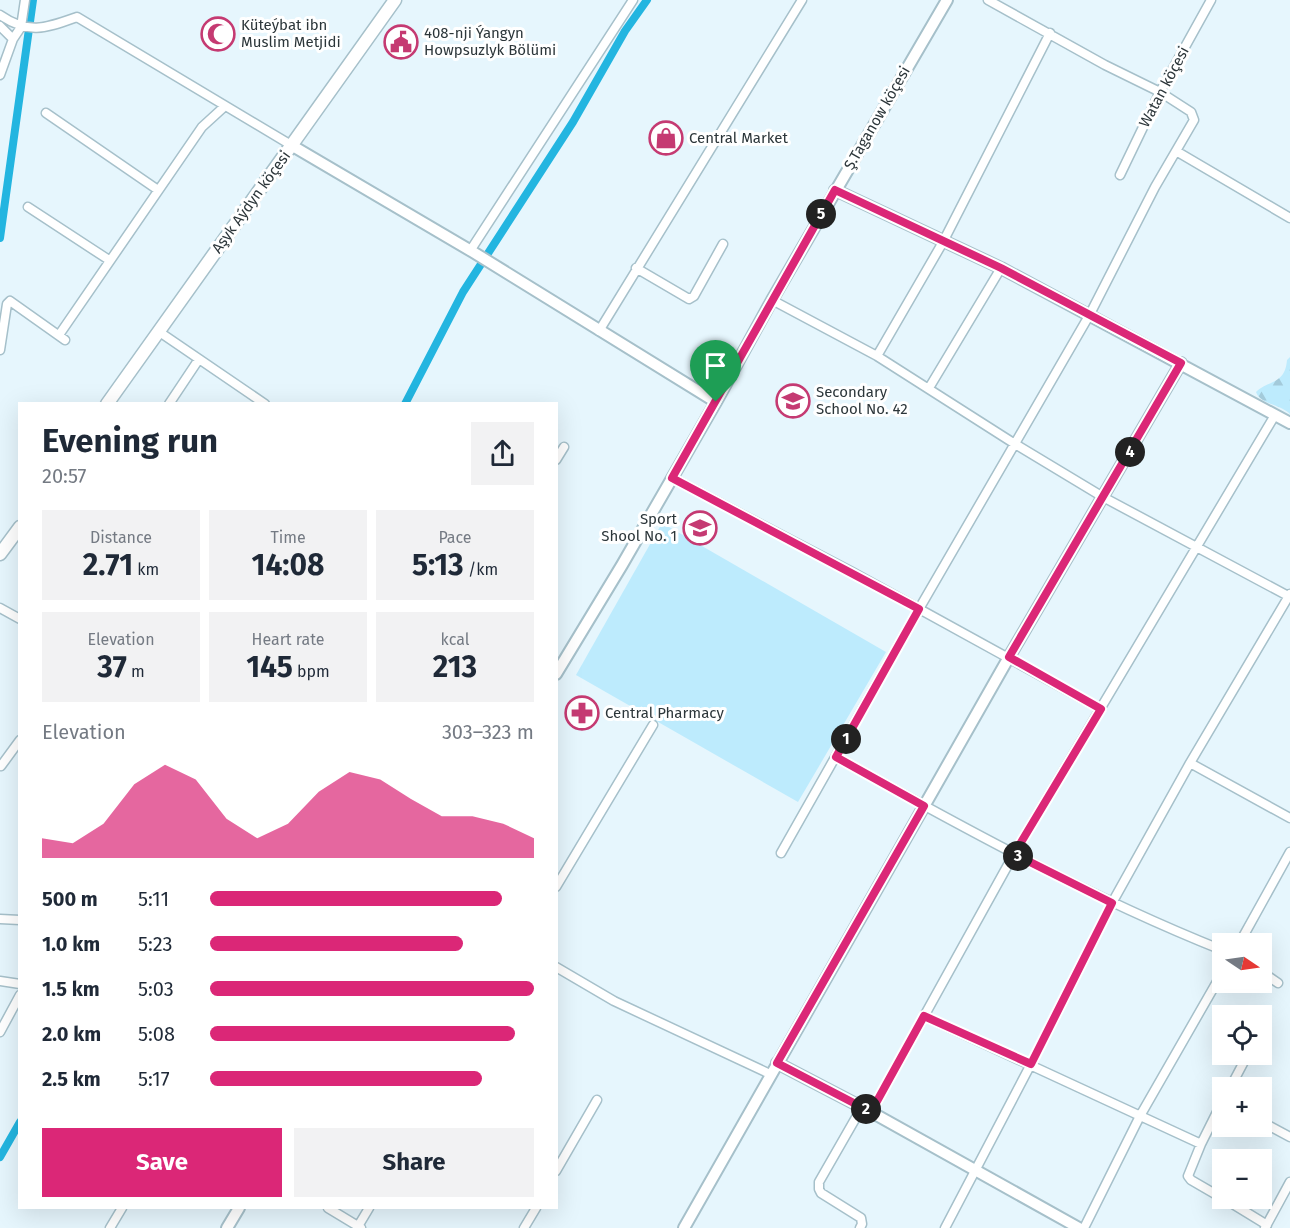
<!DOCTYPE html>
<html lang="en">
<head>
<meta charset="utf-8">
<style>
  body { margin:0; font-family:"Fira Sans",sans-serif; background:#f2f2f3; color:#1f2937; height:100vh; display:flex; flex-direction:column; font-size:22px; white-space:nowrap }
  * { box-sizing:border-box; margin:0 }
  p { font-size:20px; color:#747a83 }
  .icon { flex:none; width:33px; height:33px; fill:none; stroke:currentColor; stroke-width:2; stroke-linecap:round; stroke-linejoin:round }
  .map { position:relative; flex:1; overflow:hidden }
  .sheet { position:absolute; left:18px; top:402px; width:540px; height:807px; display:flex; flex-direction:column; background:#fff; border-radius:0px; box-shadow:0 6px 24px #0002 }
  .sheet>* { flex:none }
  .needle { width:39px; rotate:103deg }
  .tools { position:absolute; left:1212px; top:933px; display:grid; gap:12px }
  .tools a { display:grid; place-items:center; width:60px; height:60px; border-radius:0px; background:#fff; box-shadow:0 6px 24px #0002; font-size:30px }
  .pin { position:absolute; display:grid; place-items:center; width:51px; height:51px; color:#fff; margin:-62px -26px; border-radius:50% 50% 50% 0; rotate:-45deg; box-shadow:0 0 6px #0007 }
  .pin .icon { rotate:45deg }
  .km { position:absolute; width:30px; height:30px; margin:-15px; border-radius:50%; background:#222; color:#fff; font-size:16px; line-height:30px; text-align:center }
  .round { display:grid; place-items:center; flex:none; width:63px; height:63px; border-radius:0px; background:#f2f2f3 }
  .head { display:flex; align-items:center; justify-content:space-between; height:102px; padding:0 24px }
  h1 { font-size:33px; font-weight:700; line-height:45px }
  .metrics { display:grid; grid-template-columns:repeat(3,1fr); gap:9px; height:102px; padding:6px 24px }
  .metrics div { display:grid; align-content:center; border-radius:0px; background:#f2f2f3; text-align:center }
  .metrics b { font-size:30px; font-weight:700 }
  .metrics small { font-size:16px; font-weight:400 }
  .metrics p { font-size:16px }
  .chart { height:168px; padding:12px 24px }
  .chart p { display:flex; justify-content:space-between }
  .chart svg { width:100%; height:108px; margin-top:6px; fill:#db2777; opacity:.7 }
  .action { display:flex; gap:12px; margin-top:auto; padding:12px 24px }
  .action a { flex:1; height:69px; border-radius:0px; background:#db2777; color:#fff; font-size:24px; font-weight:700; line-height:69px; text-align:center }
  .action a+a { background:#f2f2f3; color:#1f2937 }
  ul { padding:0 24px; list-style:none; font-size:20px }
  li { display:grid; grid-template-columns:96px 72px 1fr; align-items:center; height:45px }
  li i { height:15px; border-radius:8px; background:#db2777 }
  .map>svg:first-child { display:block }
  .grass { fill:#bdebfd }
  .forest { fill:url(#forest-firs) }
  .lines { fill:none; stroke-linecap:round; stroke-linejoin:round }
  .canal { stroke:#23b5e0; stroke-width:8 }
  .minor-casing { stroke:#a6c0ca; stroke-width:11 }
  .tertiary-casing { stroke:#a6c0ca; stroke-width:14 }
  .secondary-casing { stroke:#a6c0ca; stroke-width:15 }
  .minor { stroke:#fff; stroke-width:8 }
  .tertiary { stroke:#fff; stroke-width:10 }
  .secondary { stroke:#fff; stroke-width:12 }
  .route-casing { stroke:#fff; stroke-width:12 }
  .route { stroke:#db2777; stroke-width:8 }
  .labels { text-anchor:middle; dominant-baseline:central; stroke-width:6; stroke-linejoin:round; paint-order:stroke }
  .poi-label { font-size:15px; fill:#2c363a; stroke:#fff; text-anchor:start }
  .street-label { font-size:15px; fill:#2c363a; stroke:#fff }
</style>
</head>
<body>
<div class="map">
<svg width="1290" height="1228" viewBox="0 0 1290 1228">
  <defs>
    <pattern id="forest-firs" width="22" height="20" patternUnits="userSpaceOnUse" patternTransform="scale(1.5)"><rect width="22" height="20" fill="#bdebfd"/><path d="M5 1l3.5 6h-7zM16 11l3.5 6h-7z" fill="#a3cada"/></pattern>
  </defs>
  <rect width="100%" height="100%" fill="#e6f6fd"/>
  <path class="grass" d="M662,523L886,652L798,802L576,675Z"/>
  <path class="forest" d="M1290,357V414C1279,404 1260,404 1256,392C1268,380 1285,385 1287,360Z"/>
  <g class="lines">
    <path class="canal" d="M0,238L33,0
      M405,404L463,292L573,122L625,31L647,0
      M0,1157L20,1122"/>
    <defs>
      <path id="minor" d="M0,15C29,35 46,28 77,17L291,145
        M0,26L13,39
        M0,75L13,39L21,27L25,0
        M46,113L158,190
        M1176,151L1290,218
        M1120,175L1160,92L1211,0
        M28,207L109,260
        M470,251L633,0
        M636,268L689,299L694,296L723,244
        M772,300L877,356L1015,444L1103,497L1290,597
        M158,331L265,404
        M599,331L802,0
        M59,335L202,127L225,106
        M0,350L7,304L10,301L65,340
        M877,356L943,242L1050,33
        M929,388L1001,268
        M169,404L199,359
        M556,460L564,447
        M672,478L852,572L1101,709
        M0,608L20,619
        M836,757C962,827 1089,897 1222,950
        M1190,763L1290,818
        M1,766L20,740
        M781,853L919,609L1090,314L1155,187L1194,120L1191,112L1160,92L1105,65L988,0
        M556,887L653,725
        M0,919L20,920
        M1239,944L1290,852
        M556,967L614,1001L770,1074
        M1262,972L1278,983
        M0,981L20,984
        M924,1016L1201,1144
        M1262,1029L1265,1022
        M0,1032L20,995
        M1230,1088L1248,1054
        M1222,1102L1201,1144L1188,1176L1191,1180L1222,1198
        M871,1112L1014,854L1275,415
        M1262,1122L1290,1137
        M556,1171L597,1100
        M1223,1198L1267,1225
        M328,1208L361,1228
        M110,1228L122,1208
        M357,1228L369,1208
        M524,1228L536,1208
        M860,1228L862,1224L861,1218L821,1193L819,1189V1182L862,1107
        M945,1228L1031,1064L1112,903L1190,763L1290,594
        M1084,1228L1140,1116L1222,973
        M1265,1228L1290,1182"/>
      <path id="tertiary" d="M291,145L473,252L716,402
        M835,190L1001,268L1290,423
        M556,674L622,565L716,402L772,300L947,0
        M777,1063L871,1112L1079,1228
        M227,1228L239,1208
        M684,1228L1009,657L1181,363"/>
      <path id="secondary" d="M107,404L395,0
        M0,554L20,527"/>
    </defs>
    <use href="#minor" class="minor-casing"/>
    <use href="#tertiary" class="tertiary-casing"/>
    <use href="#secondary" class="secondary-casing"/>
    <use href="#minor" class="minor"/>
    <use href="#tertiary" class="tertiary"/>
    <use href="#secondary" class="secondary"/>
  </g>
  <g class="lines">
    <defs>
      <path id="route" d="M835,190L1001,268L1181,363L1009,657L1101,709L1014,854L1112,903L1031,1064L924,1016L871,1112L777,1063L924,806L836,757L919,609L672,478Z"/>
    </defs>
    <use href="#route" class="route-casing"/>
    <use href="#route" class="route"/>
  </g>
  <defs>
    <symbol id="mosque-ring" viewBox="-11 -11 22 22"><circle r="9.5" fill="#fff" stroke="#c53a72" stroke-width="1.5"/><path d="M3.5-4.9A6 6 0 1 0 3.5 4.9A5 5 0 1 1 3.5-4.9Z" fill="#c53a72"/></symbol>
    <symbol id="civic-ring" viewBox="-11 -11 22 22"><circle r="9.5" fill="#fff" stroke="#c53a72" stroke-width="1.5"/><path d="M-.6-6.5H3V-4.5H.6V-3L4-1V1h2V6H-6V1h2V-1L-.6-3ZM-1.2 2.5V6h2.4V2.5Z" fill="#c53a72"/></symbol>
    <symbol id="shop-ring" viewBox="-11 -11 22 22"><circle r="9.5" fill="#fff" stroke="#c53a72" stroke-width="1.5"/><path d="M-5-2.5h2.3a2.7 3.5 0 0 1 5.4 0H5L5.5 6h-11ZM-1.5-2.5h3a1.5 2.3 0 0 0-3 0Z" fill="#c53a72"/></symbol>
    <symbol id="school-ring" viewBox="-11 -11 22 22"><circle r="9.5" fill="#fff" stroke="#c53a72" stroke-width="1.5"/><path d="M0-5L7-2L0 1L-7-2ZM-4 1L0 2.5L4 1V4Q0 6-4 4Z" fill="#c53a72"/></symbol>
    <symbol id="pharmacy-ring" viewBox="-11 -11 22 22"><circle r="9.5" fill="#fff" stroke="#c53a72" stroke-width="1.5"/><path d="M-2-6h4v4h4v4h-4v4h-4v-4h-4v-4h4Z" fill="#c53a72"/></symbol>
  </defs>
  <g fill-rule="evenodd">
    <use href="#mosque-ring" x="199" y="15" width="38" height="38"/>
    <use href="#civic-ring" x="382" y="23" width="38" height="38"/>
    <use href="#shop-ring" x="647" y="119" width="38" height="38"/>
    <use href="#school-ring" x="774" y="382" width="38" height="38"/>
    <use href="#school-ring" x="681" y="509" width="38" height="38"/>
    <use href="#pharmacy-ring" x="563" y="694" width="38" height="38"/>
  </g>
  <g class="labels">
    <g class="poi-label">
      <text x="241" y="25">Küteýbat ibn<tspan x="241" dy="17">Muslim Metjidi</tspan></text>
      <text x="424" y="33">408-nji Ýangyn<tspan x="424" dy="17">Howpsuzlyk Bölümi</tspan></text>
      <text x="689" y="138">Central Market</text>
      <text x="816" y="392">Secondary<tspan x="816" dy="17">School No. 42</tspan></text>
      <text x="677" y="519" text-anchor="end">Sport<tspan x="677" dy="17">Shool No. 1</tspan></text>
      <text x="605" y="713">Central Pharmacy</text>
    </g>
    <g class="street-label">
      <text transform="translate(1164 87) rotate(-62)">Watan köçesi</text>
      <text transform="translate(877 118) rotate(-60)">Ş.Taganow köçesi</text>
      <text transform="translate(251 202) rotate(-54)">Aşyk Aýdyn köçesi</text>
    </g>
  </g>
</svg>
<div class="tools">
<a><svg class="needle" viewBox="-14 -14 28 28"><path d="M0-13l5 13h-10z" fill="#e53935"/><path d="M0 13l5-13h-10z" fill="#747a83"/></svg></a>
<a><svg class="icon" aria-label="locate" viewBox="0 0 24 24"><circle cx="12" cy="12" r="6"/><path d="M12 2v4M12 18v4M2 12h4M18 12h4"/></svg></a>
<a>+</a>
<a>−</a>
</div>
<div class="pin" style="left:716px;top:402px;background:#1e9e55"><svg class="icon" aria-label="arrive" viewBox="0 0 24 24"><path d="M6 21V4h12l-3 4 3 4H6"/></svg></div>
<b class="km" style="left:846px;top:739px">1</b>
<b class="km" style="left:866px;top:1109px">2</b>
<b class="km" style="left:1018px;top:856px">3</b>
<b class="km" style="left:1130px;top:452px">4</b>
<b class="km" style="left:821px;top:214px">5</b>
<section class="sheet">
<div class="head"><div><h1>Evening run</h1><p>20:57</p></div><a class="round"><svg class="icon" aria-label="share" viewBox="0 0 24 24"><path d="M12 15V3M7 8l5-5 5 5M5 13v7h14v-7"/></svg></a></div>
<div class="metrics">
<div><p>Distance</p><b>2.71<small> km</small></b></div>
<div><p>Time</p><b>14:08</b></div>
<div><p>Pace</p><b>5:13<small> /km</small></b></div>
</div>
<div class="metrics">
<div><p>Elevation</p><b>37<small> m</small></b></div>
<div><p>Heart rate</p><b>145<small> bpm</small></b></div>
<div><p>kcal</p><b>213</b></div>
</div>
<div class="chart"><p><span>Elevation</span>303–323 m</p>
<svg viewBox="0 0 160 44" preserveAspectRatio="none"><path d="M0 44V36L10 38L20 30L30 14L40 6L50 12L60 28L70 36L80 30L90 17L100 9L110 12L120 20L130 27L140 27L150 30L160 36V44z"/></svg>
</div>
<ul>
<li><b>500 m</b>5:11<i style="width:90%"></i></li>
<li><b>1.0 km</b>5:23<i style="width:78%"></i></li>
<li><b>1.5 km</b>5:03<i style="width:100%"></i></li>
<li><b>2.0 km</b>5:08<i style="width:94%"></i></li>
<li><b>2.5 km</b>5:17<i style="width:84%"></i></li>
</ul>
<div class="action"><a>Save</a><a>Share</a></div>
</section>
</div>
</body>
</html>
